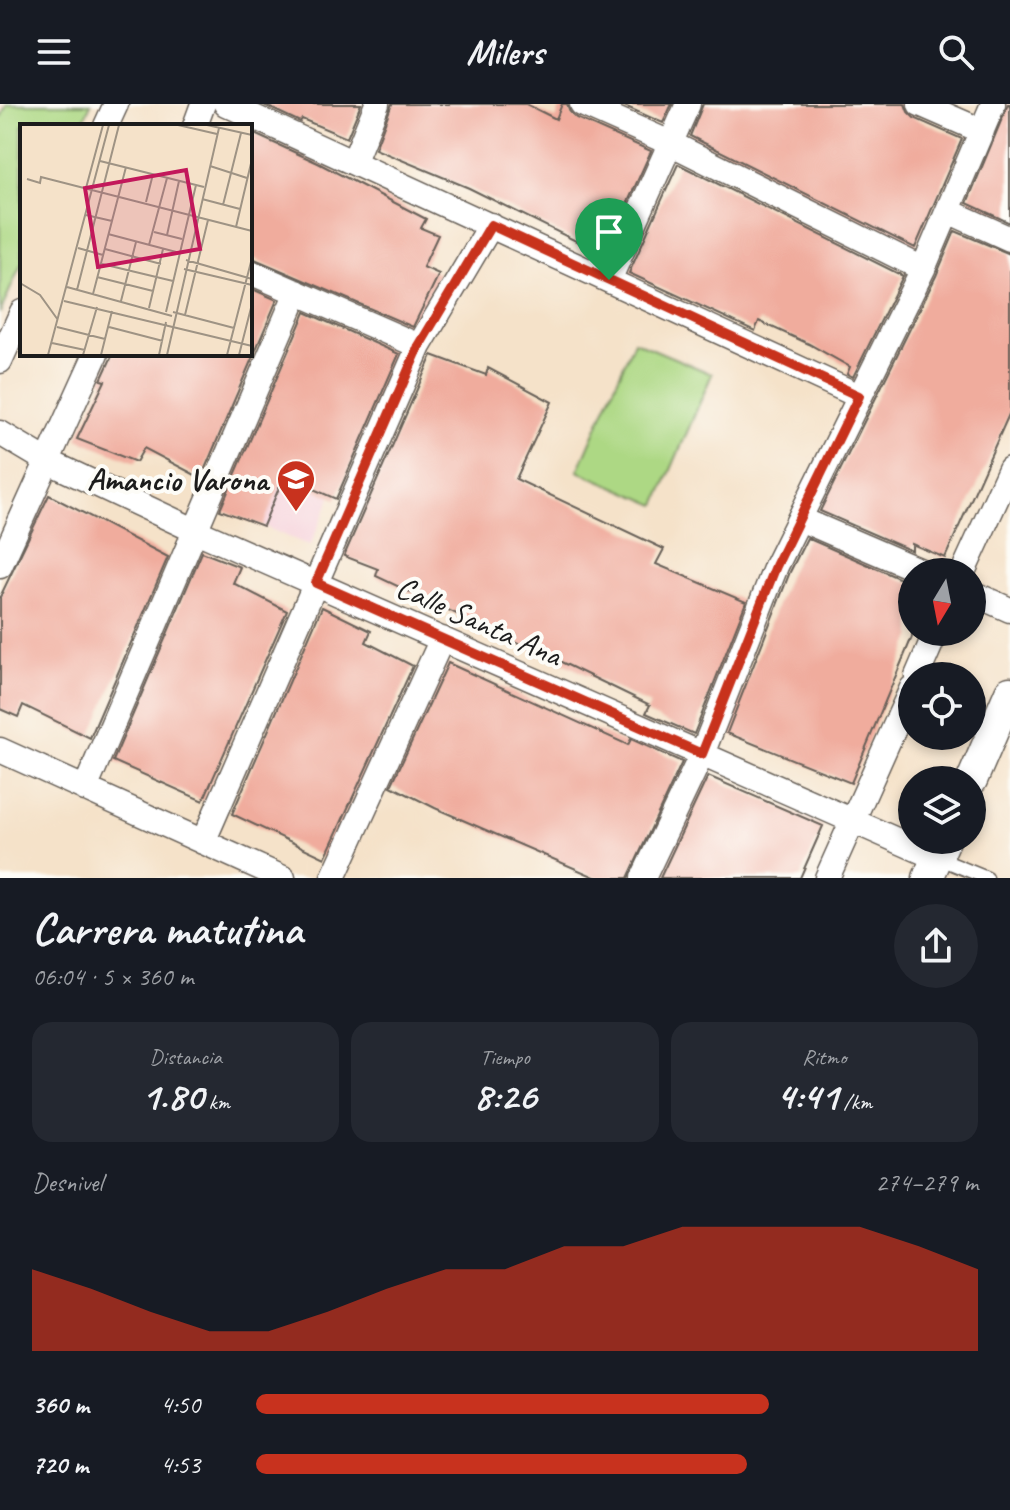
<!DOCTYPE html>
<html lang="es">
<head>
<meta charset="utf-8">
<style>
  body { margin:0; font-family:Caveat,sans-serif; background:#242831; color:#f1f3f6; height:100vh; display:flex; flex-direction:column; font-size:30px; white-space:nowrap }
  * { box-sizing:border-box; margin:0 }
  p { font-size:26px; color:#9ea1a6 }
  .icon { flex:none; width:44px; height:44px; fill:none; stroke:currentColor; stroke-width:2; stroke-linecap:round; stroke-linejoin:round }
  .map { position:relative; height:774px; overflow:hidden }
  .sheet { display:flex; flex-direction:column; background:#171b24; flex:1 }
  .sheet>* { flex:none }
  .needle { width:52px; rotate:190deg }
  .buttons { position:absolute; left:898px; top:454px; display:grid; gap:16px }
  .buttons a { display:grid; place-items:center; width:88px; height:88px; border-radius:50%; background:#171b24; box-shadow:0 4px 12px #0003; font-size:40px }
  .pin { position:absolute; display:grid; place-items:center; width:68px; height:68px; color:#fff; margin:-82px -34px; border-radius:50% 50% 50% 0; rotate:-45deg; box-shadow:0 0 8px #0007 }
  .pin .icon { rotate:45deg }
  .round { display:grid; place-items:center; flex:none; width:84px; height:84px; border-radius:42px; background:#242831 }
  .overview { display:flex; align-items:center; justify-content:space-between; height:136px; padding:0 32px }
  h1 { font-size:44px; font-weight:700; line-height:60px }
  .figures { display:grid; grid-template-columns:repeat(3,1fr); gap:12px; height:136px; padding:8px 32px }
  .figures div { display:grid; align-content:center; border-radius:20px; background:#242831; text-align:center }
  .figures b { font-size:40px; font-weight:700 }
  .figures small { font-size:22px; font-weight:400 }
  .figures p { font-size:22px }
  .chart { height:224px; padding:16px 32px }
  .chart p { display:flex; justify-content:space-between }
  .chart svg { width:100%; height:144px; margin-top:8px; fill:#c8321e; opacity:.7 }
  ul { padding:0 32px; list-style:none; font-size:26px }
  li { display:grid; grid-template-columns:128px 96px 1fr; align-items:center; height:60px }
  li i { height:20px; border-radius:10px; background:#c8321e }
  header { display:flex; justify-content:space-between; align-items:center; height:104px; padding:0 32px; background:#171b24; font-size:36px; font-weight:700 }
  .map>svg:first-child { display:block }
  .built { fill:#f6cfd9 }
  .green { fill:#add884; stroke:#647a50; stroke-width:2 }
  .building { fill:#f0ac9d }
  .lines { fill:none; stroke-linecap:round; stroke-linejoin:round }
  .service-casing { stroke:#686159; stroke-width:15 }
  .minor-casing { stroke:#686159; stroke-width:27 }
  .tertiary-casing { stroke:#686159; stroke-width:33 }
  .service { stroke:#fff; stroke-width:12 }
  .minor { stroke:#fff; stroke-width:24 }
  .tertiary { stroke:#fff; stroke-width:30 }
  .route-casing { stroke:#fff; stroke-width:16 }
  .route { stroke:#c8321e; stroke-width:10 }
  .labels { text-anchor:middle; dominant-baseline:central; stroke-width:8; stroke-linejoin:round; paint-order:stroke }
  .poi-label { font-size:32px; font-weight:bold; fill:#1c1c1c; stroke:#fdfcf7; text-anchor:end }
  .street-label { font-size:32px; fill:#1c1c1c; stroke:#fdfcf7 }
  .inset-road { fill:none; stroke:#9e9384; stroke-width:2 }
  .view { fill:#c2185b; fill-opacity:0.15; stroke:#c2185b; stroke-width:4 }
  .inset-edge { fill:none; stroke:#1c1c1c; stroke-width:4 }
</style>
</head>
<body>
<header><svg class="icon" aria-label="menu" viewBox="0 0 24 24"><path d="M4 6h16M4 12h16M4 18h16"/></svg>Milers<svg class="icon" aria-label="search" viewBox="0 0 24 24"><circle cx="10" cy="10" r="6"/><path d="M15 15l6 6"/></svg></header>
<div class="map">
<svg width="1010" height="774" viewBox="0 0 1010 774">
  <rect width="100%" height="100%" fill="#fdfcf7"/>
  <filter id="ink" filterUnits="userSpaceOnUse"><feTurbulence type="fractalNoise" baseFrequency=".0125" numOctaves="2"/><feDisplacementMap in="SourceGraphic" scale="16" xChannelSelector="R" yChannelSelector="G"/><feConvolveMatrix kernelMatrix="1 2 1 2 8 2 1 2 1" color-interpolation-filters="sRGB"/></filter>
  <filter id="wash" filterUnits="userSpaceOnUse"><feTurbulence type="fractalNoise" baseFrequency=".006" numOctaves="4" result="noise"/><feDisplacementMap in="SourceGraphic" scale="32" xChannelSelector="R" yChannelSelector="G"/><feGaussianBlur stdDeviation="1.8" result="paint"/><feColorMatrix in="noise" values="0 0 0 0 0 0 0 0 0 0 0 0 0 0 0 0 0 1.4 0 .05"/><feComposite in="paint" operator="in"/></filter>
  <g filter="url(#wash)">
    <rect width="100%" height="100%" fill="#f5e2c9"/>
    <path class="built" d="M284,372L331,393L310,442L263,422Z"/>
    <path class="green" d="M7,0H91L81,22H22V158L0,209V16Z
      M634,237L712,270L656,401L578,367Z"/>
    <g id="blocks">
      <path class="building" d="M262,0H361L347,34L302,15L300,18Z
        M392,0H526L556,15L562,0H567L570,8L576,14L651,47L604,151L469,84L375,45Z
        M620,0H672L663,19Z
        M703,0H905L908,8L914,14L962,35L915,144L690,32Z
        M1008,0H1010V119L967,99Z
        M250,28L318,59L426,115L421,124L438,131L423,163L439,170L413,223L250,153Z
        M678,60L903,172L853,273L847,270L850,263L809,240L759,217L755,227L629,169Z
        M955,127L1010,150V308L945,454L912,440V447L820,407L936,172Z
        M250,184L277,196L201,374L144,344L136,358L77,335L105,277L101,276L113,250H250Z
        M305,208L399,250L336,395L284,372L263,422L220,406Z
        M432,251L486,271L488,264L552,298L516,375L664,445L656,460L746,498L694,630L646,609L650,601L557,556L471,520L459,511L376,472L378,465L344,452Z
        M49,391L168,453L90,634L23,601L18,613L0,605V493Z
        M807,434L912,480V533L851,679L727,629L790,468Z
        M202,448L240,463L233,479L287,507L203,697L113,657Z
        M322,503L371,527L366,538L413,562L325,754L232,710Z
        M448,559L628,641L631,635L682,658L628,774H597L435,704L391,682Z
        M708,672L823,722L800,774H660Z"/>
    </g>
  </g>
  <g filter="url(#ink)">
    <use href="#blocks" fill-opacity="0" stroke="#686159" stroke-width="2"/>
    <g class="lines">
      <defs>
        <path id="service" d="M938,754L987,774"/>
        <path id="minor" d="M226,0L859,292
          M582,0L670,39L923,165
          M920,0L982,27
          M106,22L116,0
          M195,22L203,0
          M354,57L377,0
          M948,107L1010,135
          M250,168L419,242
          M609,176L688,0
          M0,257L22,208
          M0,329L47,357L194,426L937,754
          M800,415L923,468
          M0,462L96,250
          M963,468L1010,365
          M972,489L1010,506
          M917,572L936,528
          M0,646L283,774
          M85,685L297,188
          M203,738L419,242L491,121
          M333,774L442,535
          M643,774L702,650L776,462L923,165L993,0
          M827,774L912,584"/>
        <path id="tertiary" d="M972,676L1010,588
          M928,774L945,736"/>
      </defs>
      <use href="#service" class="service-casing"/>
      <use href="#minor" class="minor-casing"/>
      <use href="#tertiary" class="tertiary-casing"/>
      <use href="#service" class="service"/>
      <use href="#minor" class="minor"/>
      <use href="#tertiary" class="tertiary"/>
    </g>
  </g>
  <g class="lines" filter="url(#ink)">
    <defs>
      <path id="route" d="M491,121L859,292L776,462L702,650L316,479L419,242Z"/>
    </defs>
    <use href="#route" class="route-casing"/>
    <use href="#route" class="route"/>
  </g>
  <defs>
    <symbol id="school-pin" viewBox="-11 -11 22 30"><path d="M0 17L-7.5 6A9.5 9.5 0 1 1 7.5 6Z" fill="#c8321e" stroke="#fdfcf7"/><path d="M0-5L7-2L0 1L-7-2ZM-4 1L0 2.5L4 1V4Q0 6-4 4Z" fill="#fff"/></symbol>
  </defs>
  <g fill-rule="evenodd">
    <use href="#school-pin" x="274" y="353" width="44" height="60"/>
  </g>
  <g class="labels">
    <g class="poi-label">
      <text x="268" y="375">Amancio Varona</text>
    </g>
    <g class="street-label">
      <text transform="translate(479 517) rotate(24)">Calle Santa Ana</text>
    </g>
  </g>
  <g transform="translate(20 20)">
    <rect width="232" height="232" fill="#f5e2c9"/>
    <path class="inset-road" d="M158,1L197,10M187,1L232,11M80,37L184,63M190,42L227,54M7,55L20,59L21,53L232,107M66,64L83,1M182,75L220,85M126,78L133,50M203,81L221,9M66,91L92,97M216,103L232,35M134,108L162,115M88,110L160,129M147,111L159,57M129,121L147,54M58,124L83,131M85,125L141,140M166,136L232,155M82,140L153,157M164,145L232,161M77,153L133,167M0,159L20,171L38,196M47,163L152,192M57,166L99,1M73,170L106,43M44,177L232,222M101,177L116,118M129,184L143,125M146,188L176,61M153,188L214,204M165,191L188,96M37,203L85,215M89,203L143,217M32,219L65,226M28,231L89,1M63,231L77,183M81,231L92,187M139,231L146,198M147,231L199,4M207,231L232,134M219,231L232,180"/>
    <path class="view" d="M166,46L180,125L78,143L65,64Z"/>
    <rect width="232" height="232" class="inset-edge"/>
  </g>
</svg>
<div class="buttons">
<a><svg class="needle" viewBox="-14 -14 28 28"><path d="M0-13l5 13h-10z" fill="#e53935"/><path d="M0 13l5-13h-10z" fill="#9ea1a6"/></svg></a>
<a><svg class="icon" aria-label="locate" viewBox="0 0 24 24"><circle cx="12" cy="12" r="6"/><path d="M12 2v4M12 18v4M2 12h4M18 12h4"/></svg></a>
<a><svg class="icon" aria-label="layers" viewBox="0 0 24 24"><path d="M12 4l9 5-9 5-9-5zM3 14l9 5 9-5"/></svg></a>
</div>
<div class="pin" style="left:609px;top:176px;background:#1e9e55"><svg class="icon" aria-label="arrive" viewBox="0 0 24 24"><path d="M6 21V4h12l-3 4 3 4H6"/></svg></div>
</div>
<section class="sheet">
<div class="overview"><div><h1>Carrera matutina</h1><p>06:04 · 5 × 360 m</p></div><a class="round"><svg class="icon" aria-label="share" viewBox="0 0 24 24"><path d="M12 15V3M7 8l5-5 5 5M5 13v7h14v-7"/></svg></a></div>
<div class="figures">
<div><p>Distancia</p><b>1.80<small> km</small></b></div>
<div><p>Tiempo</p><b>8:26</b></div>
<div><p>Ritmo</p><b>4:41<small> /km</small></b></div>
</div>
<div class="chart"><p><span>Desnivel</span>274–279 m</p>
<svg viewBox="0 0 160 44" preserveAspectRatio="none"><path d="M0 44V19L10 25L20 32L30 38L40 38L50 32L60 25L70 19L80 19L90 12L100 12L110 6L120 6L130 6L140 6L150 12L160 19V44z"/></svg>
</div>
<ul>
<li><b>360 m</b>4:50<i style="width:71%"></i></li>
<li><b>720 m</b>4:53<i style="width:68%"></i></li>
</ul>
</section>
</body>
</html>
